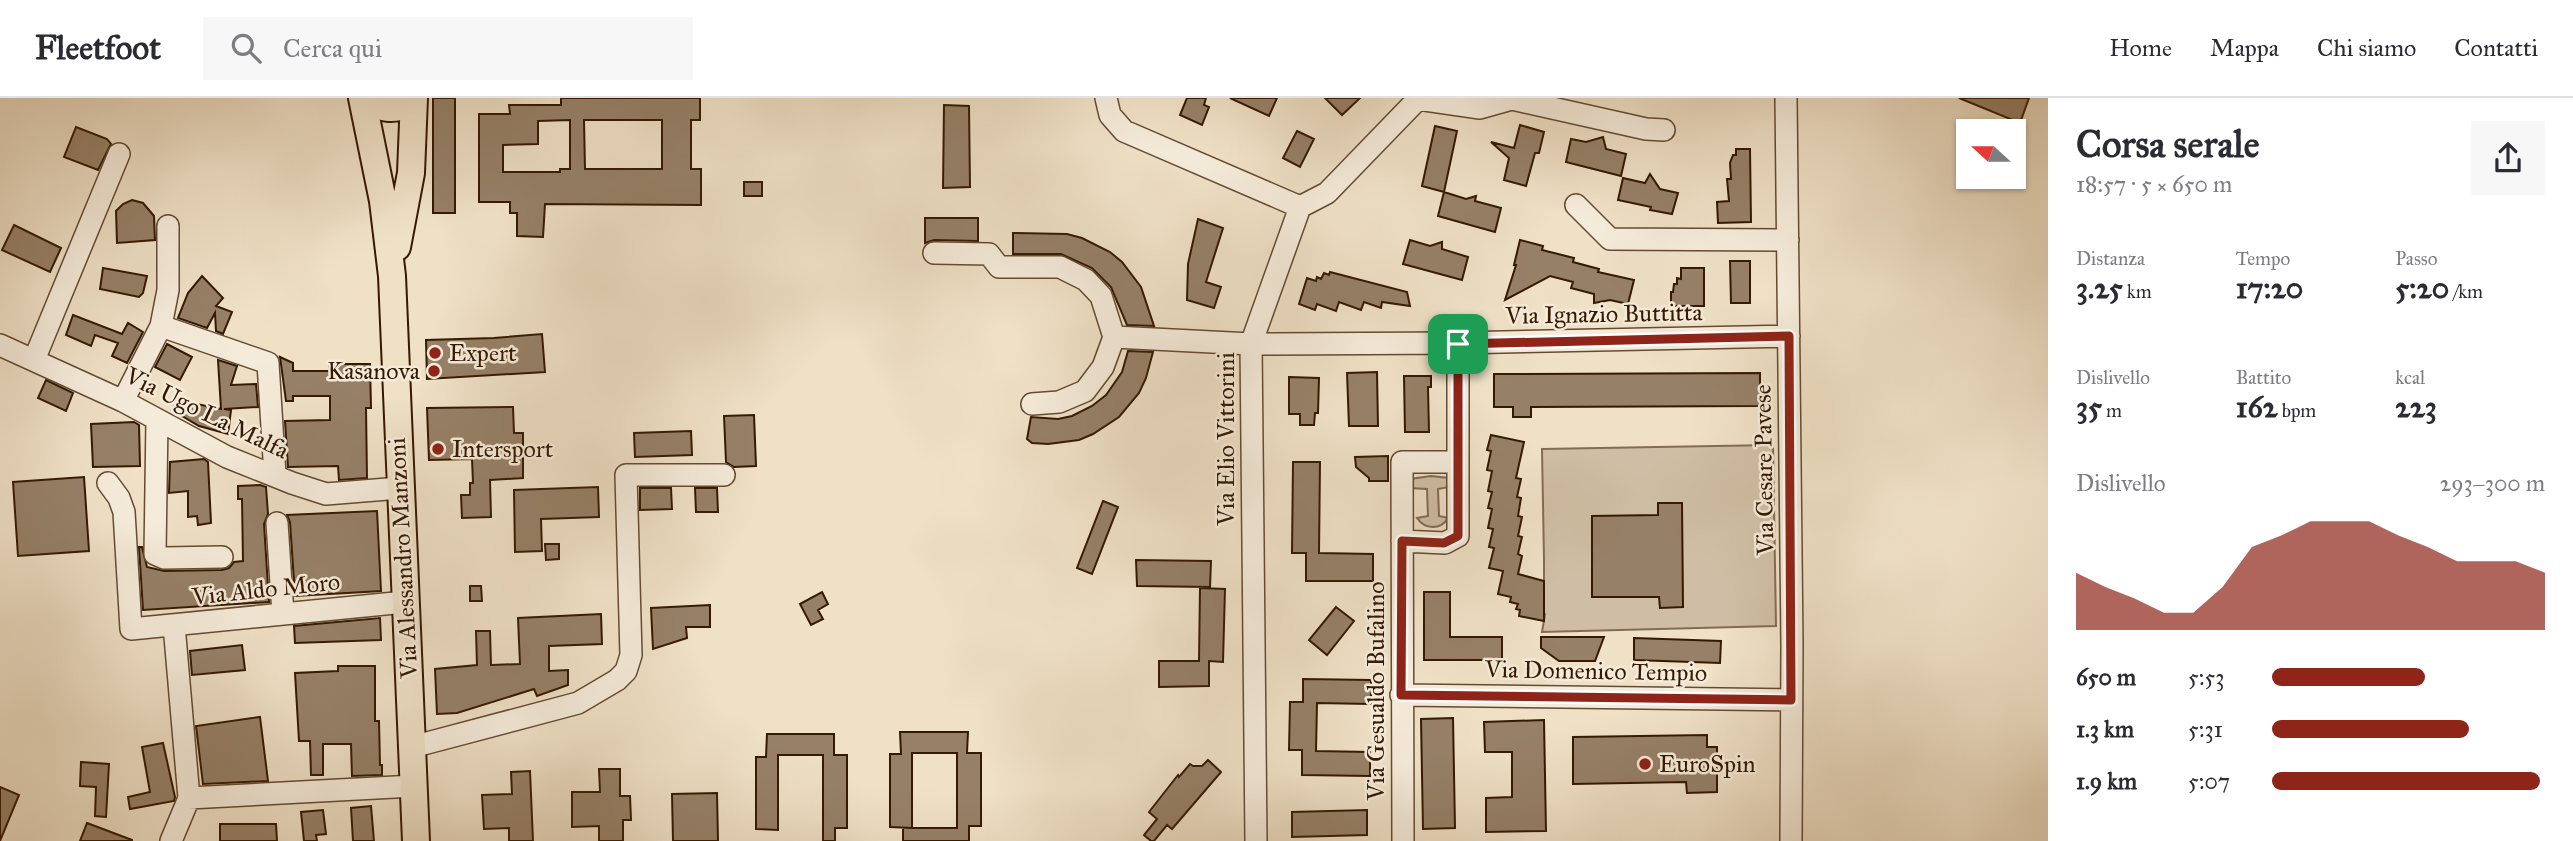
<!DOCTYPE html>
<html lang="it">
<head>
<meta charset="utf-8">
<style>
  body { margin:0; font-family:"IM FELL Great Primer",serif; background:#f7f7f7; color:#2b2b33; height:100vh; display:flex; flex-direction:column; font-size:26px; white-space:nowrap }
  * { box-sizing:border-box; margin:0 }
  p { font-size:23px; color:#7c7c81 }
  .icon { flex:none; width:38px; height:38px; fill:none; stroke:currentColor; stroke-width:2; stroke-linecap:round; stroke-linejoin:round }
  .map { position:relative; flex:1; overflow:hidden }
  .sheet { display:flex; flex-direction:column; background:#fff; width:525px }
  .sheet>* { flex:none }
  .needle { width:46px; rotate:291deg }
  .fabs { position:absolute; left:1956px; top:21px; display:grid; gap:14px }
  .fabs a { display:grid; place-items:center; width:70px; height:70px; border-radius:0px; background:#fff; box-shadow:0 2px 5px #0004; font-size:35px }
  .pin { position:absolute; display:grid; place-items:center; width:60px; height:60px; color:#fff; margin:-30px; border-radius:14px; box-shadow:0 4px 10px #0006 }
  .round { display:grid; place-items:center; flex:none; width:74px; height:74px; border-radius:0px; background:#f7f7f7 }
  .headline { display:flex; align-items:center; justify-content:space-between; height:119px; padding:0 28px }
  h1 { font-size:38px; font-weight:700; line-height:52px }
  .stats { display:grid; grid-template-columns:repeat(3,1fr); gap:10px; height:119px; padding:7px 28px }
  .stats div { display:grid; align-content:center }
  .stats b { font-size:30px; font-weight:700 }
  .stats small { font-size:19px; font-weight:400 }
  .stats p { font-size:19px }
  .chart { height:196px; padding:14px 28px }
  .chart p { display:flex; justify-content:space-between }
  .chart svg { width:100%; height:126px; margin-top:7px; fill:#8f2418; opacity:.7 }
  ul { padding:0 28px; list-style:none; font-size:23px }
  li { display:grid; grid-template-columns:112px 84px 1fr; align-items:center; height:52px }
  li i { height:18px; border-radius:9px; background:#8f2418 }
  header { display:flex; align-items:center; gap:42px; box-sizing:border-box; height:98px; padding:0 35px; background:#fff; border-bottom:2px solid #e1e1e2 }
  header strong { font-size:33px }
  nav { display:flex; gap:38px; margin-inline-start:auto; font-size:24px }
  .search { width:490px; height:63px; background:#f7f7f7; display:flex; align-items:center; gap:18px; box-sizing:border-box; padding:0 24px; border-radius:0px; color:#7c7c81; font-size:26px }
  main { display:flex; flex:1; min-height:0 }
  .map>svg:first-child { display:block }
  .green { fill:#cfbea5; stroke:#826c53; stroke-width:2 }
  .building { fill:#968067; stroke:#351901; stroke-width:2; fill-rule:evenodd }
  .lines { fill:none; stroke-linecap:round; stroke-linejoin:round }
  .minor-casing { stroke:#644b32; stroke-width:24 }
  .major-casing { stroke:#351901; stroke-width:30 }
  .minor { stroke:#f5ebda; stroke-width:21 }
  .major { stroke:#efe0c6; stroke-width:26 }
  .route-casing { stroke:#fff; stroke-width:14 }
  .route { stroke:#8f2418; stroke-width:9 }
  .poi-dot { fill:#8f2418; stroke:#f5ebda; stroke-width:2.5 }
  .labels { text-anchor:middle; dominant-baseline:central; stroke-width:5; stroke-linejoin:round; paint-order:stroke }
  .street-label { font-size:24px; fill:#351901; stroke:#f5ebda }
  .poi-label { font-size:24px; fill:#351901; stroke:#f5ebda; text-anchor:start }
</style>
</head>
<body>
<header>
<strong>Fleetfoot</strong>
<div class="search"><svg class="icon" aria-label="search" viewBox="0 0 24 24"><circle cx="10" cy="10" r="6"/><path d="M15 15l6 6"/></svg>Cerca qui</div>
<nav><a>Home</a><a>Mappa</a><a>Chi siamo</a><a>Contatti</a></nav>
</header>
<main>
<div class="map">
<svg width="2048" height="743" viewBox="0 0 2048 743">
  <rect width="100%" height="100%" fill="#efe0c6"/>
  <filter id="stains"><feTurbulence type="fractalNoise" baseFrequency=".00286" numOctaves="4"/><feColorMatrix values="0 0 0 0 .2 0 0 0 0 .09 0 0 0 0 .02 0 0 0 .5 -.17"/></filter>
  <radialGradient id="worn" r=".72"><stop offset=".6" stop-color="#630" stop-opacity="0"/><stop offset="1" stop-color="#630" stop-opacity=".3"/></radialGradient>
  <path class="green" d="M1773,347L1776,528L1542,534L1545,516L1541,514L1544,501V462L1542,351Z
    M1431,378L1449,380V389L1438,391L1439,418L1448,420C1441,432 1425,432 1417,420L1428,418L1427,391L1409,390L1410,381Z"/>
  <path class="building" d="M433,0H455V115H433Z
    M561,0H700V22H691V71H701V107L545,106L543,139L517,138V115H510V104H479V16H510L509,7H561ZM570,22V71H560V74H503V47L538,46V23ZM584,22H662V71H585Z
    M1187,0H1206L1204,7L1209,9L1202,27L1180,17Z
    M1230,0H1277L1269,18Z
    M1325,0H1360L1342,17Z
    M1959,0H2029L2020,25Z
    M944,7L969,8L970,89L943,90Z
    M1520,27L1544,34L1539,55H1535L1526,88L1504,82L1509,60L1491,44L1514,50Z
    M1435,28L1457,33L1444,94L1422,88Z
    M76,29L107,41L111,46L98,72L64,59Z
    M1297,33L1314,41L1300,69L1283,60Z
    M1603,39L1606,51L1626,56L1621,78L1566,64L1571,41L1586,44Z
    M1736,51H1750L1751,124L1718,125L1717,104L1729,103L1727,81H1731L1730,65L1733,57H1736Z
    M1650,76L1660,91L1678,95L1672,116L1650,112L1651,109L1618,102L1623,80L1645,85Z
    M744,84H762V98H744Z
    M1444,94L1466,101L1476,98L1475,103L1501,110L1495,134L1438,118Z
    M132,102L143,105L154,118L155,142L117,145L116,113L123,106Z
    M925,120H978V143L934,142L925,145Z
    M1198,121L1223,130L1206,184L1221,189L1214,210L1187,202L1188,166Z
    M14,127L61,150L50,174L2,152Z
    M1013,135L1067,136L1082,140L1110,154L1122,164L1141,189L1154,228L1127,227L1111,189L1092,170L1061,156H1013Z
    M1410,142L1430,148L1442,144V151L1468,159L1462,182L1403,166Z
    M1520,142L1543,148L1542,152L1574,160L1573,164L1599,171L1598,174L1634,182L1628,206L1610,202L1594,205V196L1571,190L1573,184L1550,178L1505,202L1516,167H1514Z
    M1730,163H1750V205H1731Z
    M103,170L147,178L143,195L139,199L100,191Z
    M1681,170H1704V208H1671V194H1673L1674,186H1677V180L1681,181Z
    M1330,174L1407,194L1410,208L1382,204L1381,210L1364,204L1361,212L1339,204L1336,213L1317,206L1315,212L1299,206L1307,180L1316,183L1317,179L1321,181L1324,175L1329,177Z
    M202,178L223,200L216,208L232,214L223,236L216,233L215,215L207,230L178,220L188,195Z
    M73,217L122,236L128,225L143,234L127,265L112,258L118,245L95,237L91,248L66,237Z
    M542,236L545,274L427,281L426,242L494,240Z
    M167,246L192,259L180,282L155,269Z
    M1128,253L1153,254L1146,280L1139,295L1119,319L1093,336L1079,342L1048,346L1032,345L1027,341L1031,319L1058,321L1072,318L1092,308L1106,297L1122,274Z
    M280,259L293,265V273H329V266H370L371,310H366L367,380L339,382L338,368L288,369L285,323L330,322V298H293V303H286Z
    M218,262L237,268L231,287L256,286L258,309L224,311L231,312L228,336L199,328L172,312L178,302L221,311Z
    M1377,274L1378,328H1349L1347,275Z
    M1760,275V308L1531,309V319H1513V309H1494V276Z
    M1404,278H1431V289H1428L1429,334H1405Z
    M1289,279L1319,280L1318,315H1315L1314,327H1300V316H1289Z
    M46,282L73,295L66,313L38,300Z
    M513,309L514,335H523V380L490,382L491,419L462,420L461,397H470V385H473L472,361L429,362L427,310Z
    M754,317L756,368L734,369L726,364L724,318Z
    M134,324L139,327L140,368L93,369L91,326Z
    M691,333L692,357L635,359L634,335Z
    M1491,337L1524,344L1516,380L1521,381L1517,399L1521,400L1518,418L1522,419L1518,438L1522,439L1518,456L1522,458L1518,476L1544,483V523L1519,518L1520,512L1516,511L1518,506L1510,504L1511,499L1498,496L1503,473L1489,470L1494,450L1489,449L1493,431L1488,430L1492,411L1488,410L1492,394L1488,393L1492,373L1487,372L1491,353L1487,352Z
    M1388,358V383H1369V380L1356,369L1355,359Z
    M204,361L208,364L211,425L198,427L197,418L188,419V393L169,395L170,364Z
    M1293,364H1320L1319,455L1373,456V483H1306V455H1292Z
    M84,379L89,453L18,458L13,384Z
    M260,387L266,389L268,416L264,426L269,504L143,512L139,449H142L147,469L164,473L222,472L229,470L234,464L243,463L242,401H238V388Z
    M598,389L599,419L541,421L542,453L515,454L514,392Z
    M640,390H671L672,411L640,412Z
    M695,390H717L718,414H696Z
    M1103,403L1118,409L1092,476L1077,470Z
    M1658,405H1682L1683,509L1660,510L1659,499H1592V418L1658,417Z
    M377,413L381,493L295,498L290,424L287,417Z
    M545,446H559V461L546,462Z
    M1136,462L1211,463L1210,489L1137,488Z
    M470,488H481L482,503H470Z
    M1200,490L1225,491L1223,564L1209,563V588L1159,589V563H1199Z
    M822,494L828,506L818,512L823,521L811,527L800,506Z
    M1424,494H1450V539H1502V562H1424Z
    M710,507V529H686L687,540L653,551L651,510Z
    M1336,509L1354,523L1327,557L1309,542Z
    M601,516L602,546L549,548V573L568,572V587L537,598L534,591L457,615L437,616L435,571L477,567L476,533H490L491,567L520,566L518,520Z
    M380,520L381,542L295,545L294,528Z
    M1541,539H1604L1595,563H1559L1541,550Z
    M1634,540L1721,543L1720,565L1634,562Z
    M242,547L245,572L192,577L190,553Z
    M338,568H375V623H379L380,667H382V677L352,678L351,646H323V677H311L310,643H299L295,575L338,573Z
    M1303,581L1371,582V606L1317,605L1316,653L1370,654V678L1302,677V652H1289L1290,604H1303Z
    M260,619L268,683L203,686L196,628Z
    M1453,620L1455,730L1423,731L1421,621Z
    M1544,622L1546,733L1486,734V700L1512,699V654H1485L1484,624Z
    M900,634H968L967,655H981V728H969V743H903V730H957V655H912V730L890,729V656H901Z
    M767,636H834V657H847V730H835V743H823V657H778V732L756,731V659H766Z
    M1707,637V649H1717V694L1687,695L1686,684L1573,686V639Z
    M163,645L175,699L174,703L130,711L128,699L150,694L142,649Z
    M1208,662L1221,674L1172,731L1167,727L1154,743H1151L1144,737L1157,721L1149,714L1178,677L1179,679L1190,666L1193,668H1202Z
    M81,664L109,666L106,719L95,718L96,689L80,688Z
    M599,671H620V698H630L631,722H623V743H599V728L572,729V694H600Z
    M530,673L533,743H509V730L484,731L482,697L512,696L511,674Z
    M0,689L19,697L0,743Z
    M717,695L718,743H673L672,696Z
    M371,708L374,743H353L351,710Z
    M323,712L326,736L316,737L317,743H304L301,714Z
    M1367,712V737L1292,739V714Z
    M87,725L132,742V743H80Z
    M220,726H276L277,743H220Z"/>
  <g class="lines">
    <defs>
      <path id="minor" d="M1106,0L1110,17L1124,33L1300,109
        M1786,0L1792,547L1791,743
        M1418,1L1480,10L1512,1L1646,31L1664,32
        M1576,107L1610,141L1788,142
        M934,155L989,156L999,169H1060L1086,182L1101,198L1114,239L1103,269L1085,293L1059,304L1032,306
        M161,228L268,265L275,377
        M1114,239L1251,246L1458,245L1789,238
        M0,247L123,303L227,359L292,385L326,396L400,390
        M34,262L119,56
        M123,303L161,228L168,192V128
        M157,322L155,456L164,460L222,459
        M108,385L119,400L124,414L131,531L405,504
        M277,425L283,516
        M1402,443L1445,445L1458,438V245
        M1401,597L1791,602
        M412,649L578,605L617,582L626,573L631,557L626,377H724
        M189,700L414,688
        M171,743L189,700L174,527
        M1256,743L1251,246L1300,109L1327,95L1419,0
        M1403,743L1402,364H1458"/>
      <path id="major" d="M362,0L383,103L392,178L416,743
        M367,0C382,13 395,12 412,5
        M397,149L411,75L414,0"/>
    </defs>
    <use href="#minor" class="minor-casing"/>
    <use href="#major" class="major-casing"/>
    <use href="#minor" class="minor"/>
    <use href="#major" class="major"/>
  </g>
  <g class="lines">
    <defs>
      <path id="route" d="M1789,238L1791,602L1401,597L1402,443L1444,445L1458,438V246Z"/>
    </defs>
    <use href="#route" class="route-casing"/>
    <use href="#route" class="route"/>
  </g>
  <g class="poi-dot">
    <circle cx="435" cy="255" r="7"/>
    <circle cx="434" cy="273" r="7"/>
    <circle cx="438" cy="351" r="7"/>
    <circle cx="1645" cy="666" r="7"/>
  </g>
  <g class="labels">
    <g class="street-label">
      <text transform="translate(1604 216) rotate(-1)">Via Ignazio Buttitta</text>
      <text transform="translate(207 315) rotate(26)">Via Ugo La Malfa</text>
      <text transform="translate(1226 341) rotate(-90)">Via Elio Vittorini</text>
      <text transform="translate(1764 372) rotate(-91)">Via Cesare Pavese</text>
      <text transform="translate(403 460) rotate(-93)">Via Alessandro Manzoni</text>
      <text transform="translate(266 491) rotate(-6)">Via Aldo Moro</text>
      <text transform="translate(1596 573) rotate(1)">Via Domenico Tempio</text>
      <text transform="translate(1376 593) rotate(-90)">Via Gesualdo Bufalino</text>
    </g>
    <g class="poi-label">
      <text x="449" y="255">Expert</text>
      <text x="420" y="273" text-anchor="end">Kasanova</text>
      <text x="452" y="351">Intersport</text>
      <text x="1659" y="666">EuroSpin</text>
    </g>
  </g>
  <rect width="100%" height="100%" filter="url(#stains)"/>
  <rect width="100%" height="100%" fill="url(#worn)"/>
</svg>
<div class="fabs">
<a><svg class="needle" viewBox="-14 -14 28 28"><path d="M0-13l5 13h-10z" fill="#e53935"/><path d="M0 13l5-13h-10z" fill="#7c7c81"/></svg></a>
</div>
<div class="pin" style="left:1458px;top:246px;background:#1e9e55"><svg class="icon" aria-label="arrive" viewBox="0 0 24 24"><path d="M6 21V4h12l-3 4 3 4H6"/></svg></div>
</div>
<section class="sheet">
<div class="headline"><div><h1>Corsa serale</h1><p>18:57 · 5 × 650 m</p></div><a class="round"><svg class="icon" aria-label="share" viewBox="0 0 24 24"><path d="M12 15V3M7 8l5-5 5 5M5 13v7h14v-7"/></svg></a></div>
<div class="stats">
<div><p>Distanza</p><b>3.25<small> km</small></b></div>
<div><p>Tempo</p><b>17:20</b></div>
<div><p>Passo</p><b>5:20<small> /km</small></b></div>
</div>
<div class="stats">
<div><p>Dislivello</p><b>35<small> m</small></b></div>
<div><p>Battito</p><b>162<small> bpm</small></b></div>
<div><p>kcal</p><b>223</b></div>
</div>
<div class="chart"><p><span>Dislivello</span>293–300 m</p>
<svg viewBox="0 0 160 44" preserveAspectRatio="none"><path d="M0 44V24L10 29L20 33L30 38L40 38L50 29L60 15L70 11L80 6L90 6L100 6L110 11L120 15L130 20L140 20L150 20L160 24V44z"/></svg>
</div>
<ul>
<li><b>650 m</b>5:53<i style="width:56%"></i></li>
<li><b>1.3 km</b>5:31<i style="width:72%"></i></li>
<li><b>1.9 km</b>5:07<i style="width:98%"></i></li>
</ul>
</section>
</main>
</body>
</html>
